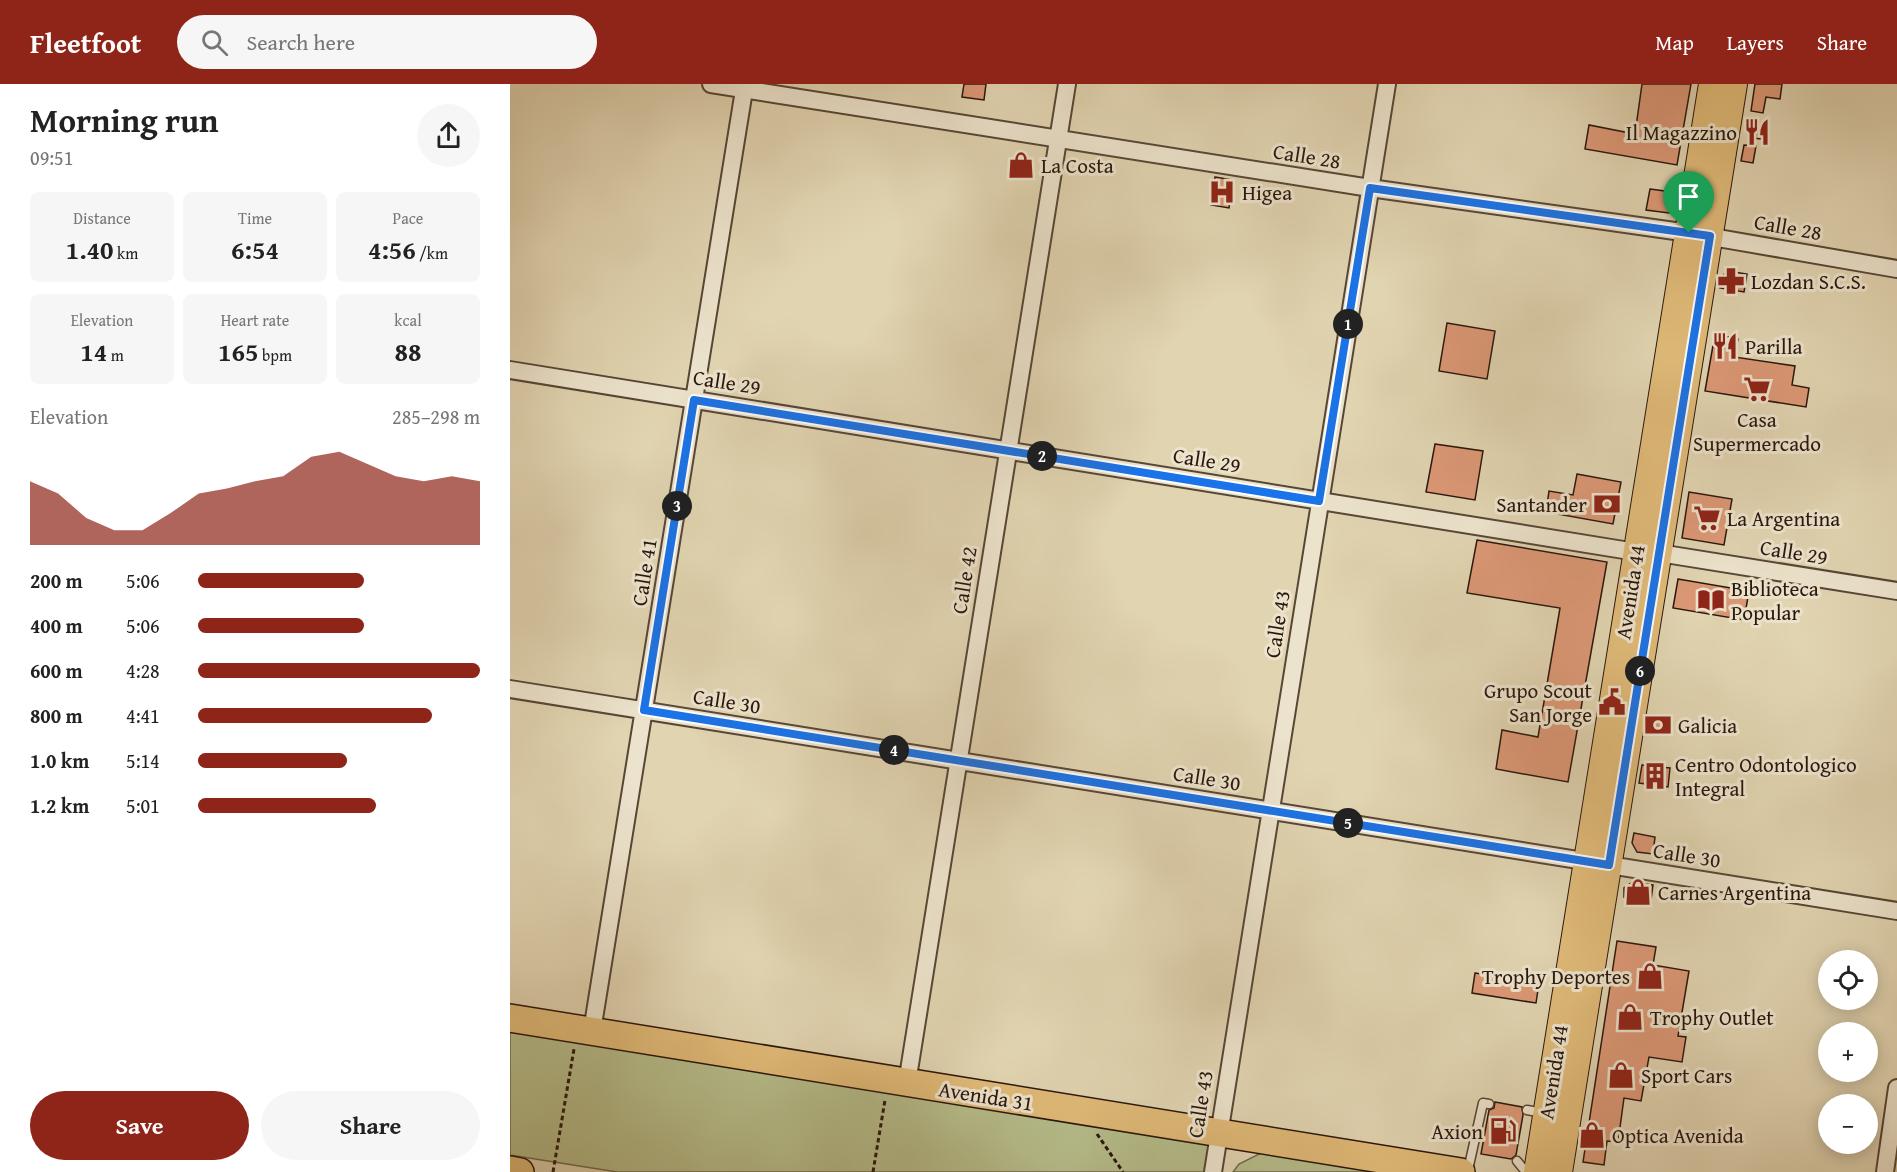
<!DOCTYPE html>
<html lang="en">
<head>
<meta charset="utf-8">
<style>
  body { margin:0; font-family:"Gentium Book Plus",serif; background:#f6f6f6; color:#222; height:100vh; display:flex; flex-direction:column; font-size:22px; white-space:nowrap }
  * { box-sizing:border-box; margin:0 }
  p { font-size:20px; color:#767676 }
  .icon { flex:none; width:33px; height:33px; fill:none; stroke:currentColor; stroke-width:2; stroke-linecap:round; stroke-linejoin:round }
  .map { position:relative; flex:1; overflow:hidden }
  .details { display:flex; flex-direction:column; background:#fff; width:510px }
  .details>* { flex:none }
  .fabs { position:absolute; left:1308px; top:866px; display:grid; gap:12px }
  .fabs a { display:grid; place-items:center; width:60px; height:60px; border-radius:50%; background:#fff; box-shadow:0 3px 15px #0003; font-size:30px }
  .pin { position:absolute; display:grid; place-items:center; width:51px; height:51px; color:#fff; margin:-62px -26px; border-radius:50% 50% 50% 0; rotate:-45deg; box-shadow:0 0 6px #0007 }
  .pin .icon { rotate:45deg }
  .km { position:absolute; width:30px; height:30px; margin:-15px; border-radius:50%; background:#222; color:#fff; font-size:16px; line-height:30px; text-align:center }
  .round { display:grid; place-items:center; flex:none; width:63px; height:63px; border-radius:32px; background:#f6f6f6 }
  .summary { display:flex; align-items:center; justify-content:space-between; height:102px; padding:0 30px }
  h1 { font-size:33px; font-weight:700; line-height:45px }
  .stats { display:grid; grid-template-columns:repeat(3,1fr); gap:9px; height:102px; padding:6px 30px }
  .stats div { display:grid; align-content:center; border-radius:9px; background:#f6f6f6; text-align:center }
  .stats b { font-size:26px; font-weight:700 }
  .stats small { font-size:16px; font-weight:400 }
  .stats p { font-size:16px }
  .chart { height:168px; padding:12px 30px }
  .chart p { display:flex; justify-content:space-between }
  .chart svg { width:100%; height:108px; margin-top:6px; fill:#8f2418; opacity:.7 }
  .button { display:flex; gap:12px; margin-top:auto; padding:12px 30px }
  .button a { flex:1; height:69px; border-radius:36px; background:#8f2418; color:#fff; font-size:24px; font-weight:700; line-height:69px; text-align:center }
  .button a+a { background:#f6f6f6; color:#222 }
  ul { padding:0 30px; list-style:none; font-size:20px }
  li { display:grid; grid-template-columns:96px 72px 1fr; align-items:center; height:45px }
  li i { height:15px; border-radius:8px; background:#8f2418 }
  header { display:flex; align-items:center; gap:36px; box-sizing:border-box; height:84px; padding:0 30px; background:#8f2418; color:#fff }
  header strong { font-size:28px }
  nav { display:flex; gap:33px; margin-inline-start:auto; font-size:21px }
  .search { width:420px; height:54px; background:#f6f6f6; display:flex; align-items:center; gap:15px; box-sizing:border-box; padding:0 21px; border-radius:33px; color:#767676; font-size:22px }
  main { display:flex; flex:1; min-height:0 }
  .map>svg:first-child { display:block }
  .green { fill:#b5bc8a; stroke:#6f694c; stroke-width:1.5 }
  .building { fill:#dc9876; stroke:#29160d; stroke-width:1.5 }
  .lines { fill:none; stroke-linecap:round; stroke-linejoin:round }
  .service-casing { stroke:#574636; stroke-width:11 }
  .minor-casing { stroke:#574636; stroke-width:20 }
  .primary-casing { stroke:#29160d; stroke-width:28 }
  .trunk-casing { stroke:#29160d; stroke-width:30 }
  .path { stroke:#29160d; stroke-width:3; stroke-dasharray:4.5 3; stroke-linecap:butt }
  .service { stroke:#ece3cc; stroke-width:8 }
  .minor { stroke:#ece3cc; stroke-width:16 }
  .primary { stroke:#e0ba78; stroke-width:26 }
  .trunk { stroke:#e0ba78; stroke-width:27 }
  .route-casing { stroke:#fff; stroke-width:12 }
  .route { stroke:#1a73e8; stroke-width:8 }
  .labels { text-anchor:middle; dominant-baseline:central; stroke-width:6; stroke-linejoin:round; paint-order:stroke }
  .poi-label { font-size:21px; fill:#29160d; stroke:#ece3cc; text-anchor:start }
  .street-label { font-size:21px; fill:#29160d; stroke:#ece3cc }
</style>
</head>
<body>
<header>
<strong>Fleetfoot</strong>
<div class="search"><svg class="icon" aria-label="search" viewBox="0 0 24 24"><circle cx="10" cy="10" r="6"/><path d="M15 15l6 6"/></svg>Search here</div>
<nav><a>Map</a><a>Layers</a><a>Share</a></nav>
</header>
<main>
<section class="details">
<div class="summary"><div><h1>Morning run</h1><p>09:51</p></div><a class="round"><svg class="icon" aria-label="share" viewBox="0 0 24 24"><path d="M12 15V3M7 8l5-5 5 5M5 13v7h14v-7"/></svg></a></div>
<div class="stats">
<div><p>Distance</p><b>1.40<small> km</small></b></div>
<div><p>Time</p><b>6:54</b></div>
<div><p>Pace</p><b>4:56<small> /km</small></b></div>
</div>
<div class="stats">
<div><p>Elevation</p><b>14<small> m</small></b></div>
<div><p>Heart rate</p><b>165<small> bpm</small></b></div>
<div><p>kcal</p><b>88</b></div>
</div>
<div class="chart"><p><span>Elevation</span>285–298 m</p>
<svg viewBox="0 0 160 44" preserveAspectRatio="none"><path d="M0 44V18L10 23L20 33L30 38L40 38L50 31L60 23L70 21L80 18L90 16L100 8L110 6L120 11L130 16L140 18L150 16L160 18V44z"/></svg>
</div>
<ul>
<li><b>200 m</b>5:06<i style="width:59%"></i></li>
<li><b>400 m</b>5:06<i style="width:59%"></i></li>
<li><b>600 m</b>4:28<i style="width:100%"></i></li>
<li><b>800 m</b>4:41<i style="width:83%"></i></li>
<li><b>1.0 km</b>5:14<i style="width:53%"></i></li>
<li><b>1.2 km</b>5:01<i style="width:63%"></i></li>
</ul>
<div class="button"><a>Save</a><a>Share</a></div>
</section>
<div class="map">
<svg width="1387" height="1088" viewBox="0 0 1387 1088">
  <rect width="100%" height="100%" fill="#e1d4b1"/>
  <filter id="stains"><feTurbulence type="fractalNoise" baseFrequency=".00333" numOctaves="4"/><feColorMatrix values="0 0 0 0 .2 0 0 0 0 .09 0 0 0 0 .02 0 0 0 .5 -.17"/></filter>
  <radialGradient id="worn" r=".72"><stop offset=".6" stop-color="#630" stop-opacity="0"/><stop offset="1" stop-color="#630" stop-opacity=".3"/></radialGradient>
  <path class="green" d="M0,944L700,1055L695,1088H107L0,1071Z
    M757,1066L897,1088H723L729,1080Z"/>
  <path class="building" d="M454,0H476L474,16L452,13Z
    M1132,0H1181L1167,81L1075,65L1079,41L1125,50Z
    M1245,0H1272L1270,15L1256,13L1253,29L1241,27Z
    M1241,41L1255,43L1253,55L1239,54Z
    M1234,61L1246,62L1243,79L1231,77Z
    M705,93L723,96L719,124L701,121Z
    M1140,105L1162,108L1159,129L1136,126Z
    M1218,187L1237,190L1234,208L1210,204L1212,192Z
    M937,239L985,247L977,295L929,287Z
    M1205,250L1228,255L1224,273L1285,282L1282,301L1299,304L1296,323L1195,307Z
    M925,360L973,367L965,416L916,408Z
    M1067,390L1111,398L1103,440L1036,428L1039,407L1063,411Z
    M1179,408L1222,415L1214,461L1172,454Z
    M967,456L1097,478L1058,698L986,685L992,646L1028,653L1050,524L957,509Z
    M1168,495L1239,507L1234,536L1163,524Z
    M1138,631L1162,635L1160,650L1135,647Z
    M1132,681L1160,684L1158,703L1129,699Z
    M1124,749L1145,753L1143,770L1127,768L1122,759Z
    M1121,799L1143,801L1141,816L1114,813V804Z
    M1107,857L1146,863L1143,881L1179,887L1168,952L1176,953L1172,978L1139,973L1131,1017L1114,1014L1108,1058L1097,1057L1094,1081L1073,1078Z
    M965,889L1029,899L1026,919L962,909Z
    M985,1018L1012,1023L1013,1031L1006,1071L1001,1075L971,1070L979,1026L984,1024Z"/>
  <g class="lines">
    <defs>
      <path id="service" d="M1017,1026L1033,1029
        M1007,1077L1016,1088
        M958,1086L973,1019L979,1020"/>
      <path id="minor" d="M201,0L860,104L1179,149L1387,185
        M0,286L1126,468L1149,469L1387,507
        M0,605L1387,827
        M82,947L235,0
        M397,999L557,0
        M703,1088L877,0
        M1375,1088L1387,1004"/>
      <path id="primary" d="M1027,1088L1202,0
        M1049,1088L1224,0"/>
      <path id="trunk" d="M0,934L951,1088
        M0,1086L10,1088"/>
    </defs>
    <use href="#service" class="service-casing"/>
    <use href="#minor" class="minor-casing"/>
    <use href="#primary" class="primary-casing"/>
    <use href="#trunk" class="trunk-casing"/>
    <path class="path" d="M587,1050L613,1088
      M43,1088L64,965
      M363,1088L375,1016"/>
    <use href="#service" class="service"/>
    <use href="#minor" class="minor"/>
    <use href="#primary" class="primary"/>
    <use href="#trunk" class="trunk"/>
  </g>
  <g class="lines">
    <defs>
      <path id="route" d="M860,104L1200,152L1099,781L134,626L184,316L809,417Z"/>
    </defs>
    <use href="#route" class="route-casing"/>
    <use href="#route" class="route"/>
  </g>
  <defs>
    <symbol id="restaurant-bare" viewBox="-9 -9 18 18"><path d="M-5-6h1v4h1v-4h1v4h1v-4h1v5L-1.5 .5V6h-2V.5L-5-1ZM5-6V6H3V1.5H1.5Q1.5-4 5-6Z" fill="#8f2418" stroke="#ece3cc" stroke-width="2.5" paint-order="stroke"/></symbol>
    <symbol id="shop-bare" viewBox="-9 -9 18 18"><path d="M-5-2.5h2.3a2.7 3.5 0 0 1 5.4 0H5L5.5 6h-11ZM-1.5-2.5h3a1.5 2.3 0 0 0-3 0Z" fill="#8f2418" stroke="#ece3cc" stroke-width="2.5" paint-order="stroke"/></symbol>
    <symbol id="hospital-bare" viewBox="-9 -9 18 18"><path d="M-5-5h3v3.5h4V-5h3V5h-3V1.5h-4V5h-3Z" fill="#8f2418" stroke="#ece3cc" stroke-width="2.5" paint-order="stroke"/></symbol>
    <symbol id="pharmacy-bare" viewBox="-9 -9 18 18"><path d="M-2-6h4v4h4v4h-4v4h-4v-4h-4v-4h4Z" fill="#8f2418" stroke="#ece3cc" stroke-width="2.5" paint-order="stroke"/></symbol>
    <symbol id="supermarket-bare" viewBox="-9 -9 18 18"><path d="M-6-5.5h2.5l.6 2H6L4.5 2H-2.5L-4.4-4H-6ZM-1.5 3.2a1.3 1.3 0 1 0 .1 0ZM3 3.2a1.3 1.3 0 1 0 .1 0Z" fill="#8f2418" stroke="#ece3cc" stroke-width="2.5" paint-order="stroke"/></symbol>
    <symbol id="bank-bare" viewBox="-9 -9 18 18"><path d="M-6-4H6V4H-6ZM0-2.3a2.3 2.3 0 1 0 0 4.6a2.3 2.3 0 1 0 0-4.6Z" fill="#8f2418" stroke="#ece3cc" stroke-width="2.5" paint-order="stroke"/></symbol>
    <symbol id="library-bare" viewBox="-9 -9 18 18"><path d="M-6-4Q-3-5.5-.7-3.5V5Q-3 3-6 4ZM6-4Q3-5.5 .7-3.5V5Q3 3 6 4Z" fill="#8f2418" stroke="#ece3cc" stroke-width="2.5" paint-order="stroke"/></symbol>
    <symbol id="civic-bare" viewBox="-9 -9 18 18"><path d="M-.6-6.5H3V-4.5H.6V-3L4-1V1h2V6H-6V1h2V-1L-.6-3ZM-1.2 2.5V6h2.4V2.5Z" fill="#8f2418" stroke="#ece3cc" stroke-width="2.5" paint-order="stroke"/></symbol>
    <symbol id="building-bare" viewBox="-9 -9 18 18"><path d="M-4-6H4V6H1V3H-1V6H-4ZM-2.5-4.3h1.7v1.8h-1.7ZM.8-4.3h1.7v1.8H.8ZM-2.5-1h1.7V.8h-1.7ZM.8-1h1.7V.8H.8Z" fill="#8f2418" stroke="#ece3cc" stroke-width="2.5" paint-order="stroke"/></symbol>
    <symbol id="fuel-bare" viewBox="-9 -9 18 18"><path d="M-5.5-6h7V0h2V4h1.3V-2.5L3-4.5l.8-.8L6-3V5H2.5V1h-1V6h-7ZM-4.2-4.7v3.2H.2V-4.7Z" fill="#8f2418" stroke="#ece3cc" stroke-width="2.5" paint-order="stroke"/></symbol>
  </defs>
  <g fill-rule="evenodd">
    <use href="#restaurant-bare" x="1228" y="29" width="38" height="38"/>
    <use href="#shop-bare" x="492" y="62" width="38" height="38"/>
    <use href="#hospital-bare" x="693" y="89" width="38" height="38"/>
    <use href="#pharmacy-bare" x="1202" y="178" width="38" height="38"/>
    <use href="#restaurant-bare" x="1196" y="243" width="38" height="38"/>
    <use href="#supermarket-bare" x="1228" y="286" width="38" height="38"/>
    <use href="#bank-bare" x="1078" y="401" width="38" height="38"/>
    <use href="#supermarket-bare" x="1178" y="415" width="38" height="38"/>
    <use href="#library-bare" x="1182" y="497" width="38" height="38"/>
    <use href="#civic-bare" x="1083" y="599" width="38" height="38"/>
    <use href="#bank-bare" x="1129" y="622" width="38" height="38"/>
    <use href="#building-bare" x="1126" y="673" width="38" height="38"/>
    <use href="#shop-bare" x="1109" y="789" width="38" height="38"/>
    <use href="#shop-bare" x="1121" y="873" width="38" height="38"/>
    <use href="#shop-bare" x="1101" y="914" width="38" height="38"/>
    <use href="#shop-bare" x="1092" y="972" width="38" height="38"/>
    <use href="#fuel-bare" x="974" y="1028" width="38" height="38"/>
    <use href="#shop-bare" x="1063" y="1032" width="38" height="38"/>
  </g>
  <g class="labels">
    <g class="poi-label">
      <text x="1227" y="48" text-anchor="end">Il Magazzino</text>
      <text x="531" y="81">La Costa</text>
      <text x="732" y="108">Higea</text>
      <text x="1241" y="197">Lozdan S.C.S.</text>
      <text x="1235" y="262">Parilla</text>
      <text x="1247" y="335" text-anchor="middle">Casa<tspan x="1247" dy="24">Supermercado</tspan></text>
      <text x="1077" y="420" text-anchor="end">Santander</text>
      <text x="1217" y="434">La Argentina</text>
      <text x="1221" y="504">Biblioteca<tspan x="1221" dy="24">Popular</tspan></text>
      <text x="1082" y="606" text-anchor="end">Grupo Scout<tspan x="1082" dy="24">San Jorge</tspan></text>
      <text x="1168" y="641">Galicia</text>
      <text x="1165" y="680">Centro Odontologico<tspan x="1165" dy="24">Integral</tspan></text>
      <text x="1148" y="808">Carnes Argentina</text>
      <text x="1120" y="892" text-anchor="end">Trophy Deportes</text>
      <text x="1140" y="933">Trophy Outlet</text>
      <text x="1131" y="991">Sport Cars</text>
      <text x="973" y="1047" text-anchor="end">Axion</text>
      <text x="1102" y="1051">Optica Avenida</text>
    </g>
    <g class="street-label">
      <text transform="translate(797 72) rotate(9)">Calle 28</text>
      <text transform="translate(1278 143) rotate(10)">Calle 28</text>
      <text transform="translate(217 298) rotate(9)">Calle 29</text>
      <text transform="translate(697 376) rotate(9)">Calle 29</text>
      <text transform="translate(1284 468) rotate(9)">Calle 29</text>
      <text transform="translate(134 488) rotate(-81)">Calle 41</text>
      <text transform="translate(454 496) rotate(-81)">Calle 42</text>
      <text transform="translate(1120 508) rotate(-81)">Avenida 44</text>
      <text transform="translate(767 540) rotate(-81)">Calle 43</text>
      <text transform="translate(217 617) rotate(9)">Calle 30</text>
      <text transform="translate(697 694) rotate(9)">Calle 30</text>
      <text transform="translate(1177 771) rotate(9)">Calle 30</text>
      <text transform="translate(1043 988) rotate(-81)">Avenida 44</text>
      <text transform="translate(476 1012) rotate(9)">Avenida 31</text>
      <text transform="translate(690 1020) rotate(-81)">Calle 43</text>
    </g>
  </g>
  <rect width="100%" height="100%" filter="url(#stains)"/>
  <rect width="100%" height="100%" fill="url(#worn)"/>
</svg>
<div class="fabs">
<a><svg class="icon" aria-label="locate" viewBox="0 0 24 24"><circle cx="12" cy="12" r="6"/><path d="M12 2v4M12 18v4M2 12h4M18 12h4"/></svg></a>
<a>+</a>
<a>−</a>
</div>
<div class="pin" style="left:1179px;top:149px;background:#1e9e55"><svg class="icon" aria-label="arrive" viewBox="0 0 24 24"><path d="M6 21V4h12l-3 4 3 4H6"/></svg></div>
<b class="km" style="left:838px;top:240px">1</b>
<b class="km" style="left:532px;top:372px">2</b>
<b class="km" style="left:167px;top:422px">3</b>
<b class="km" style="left:384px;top:666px">4</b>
<b class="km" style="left:838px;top:739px">5</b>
<b class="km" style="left:1130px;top:587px">6</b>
</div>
</main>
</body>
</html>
